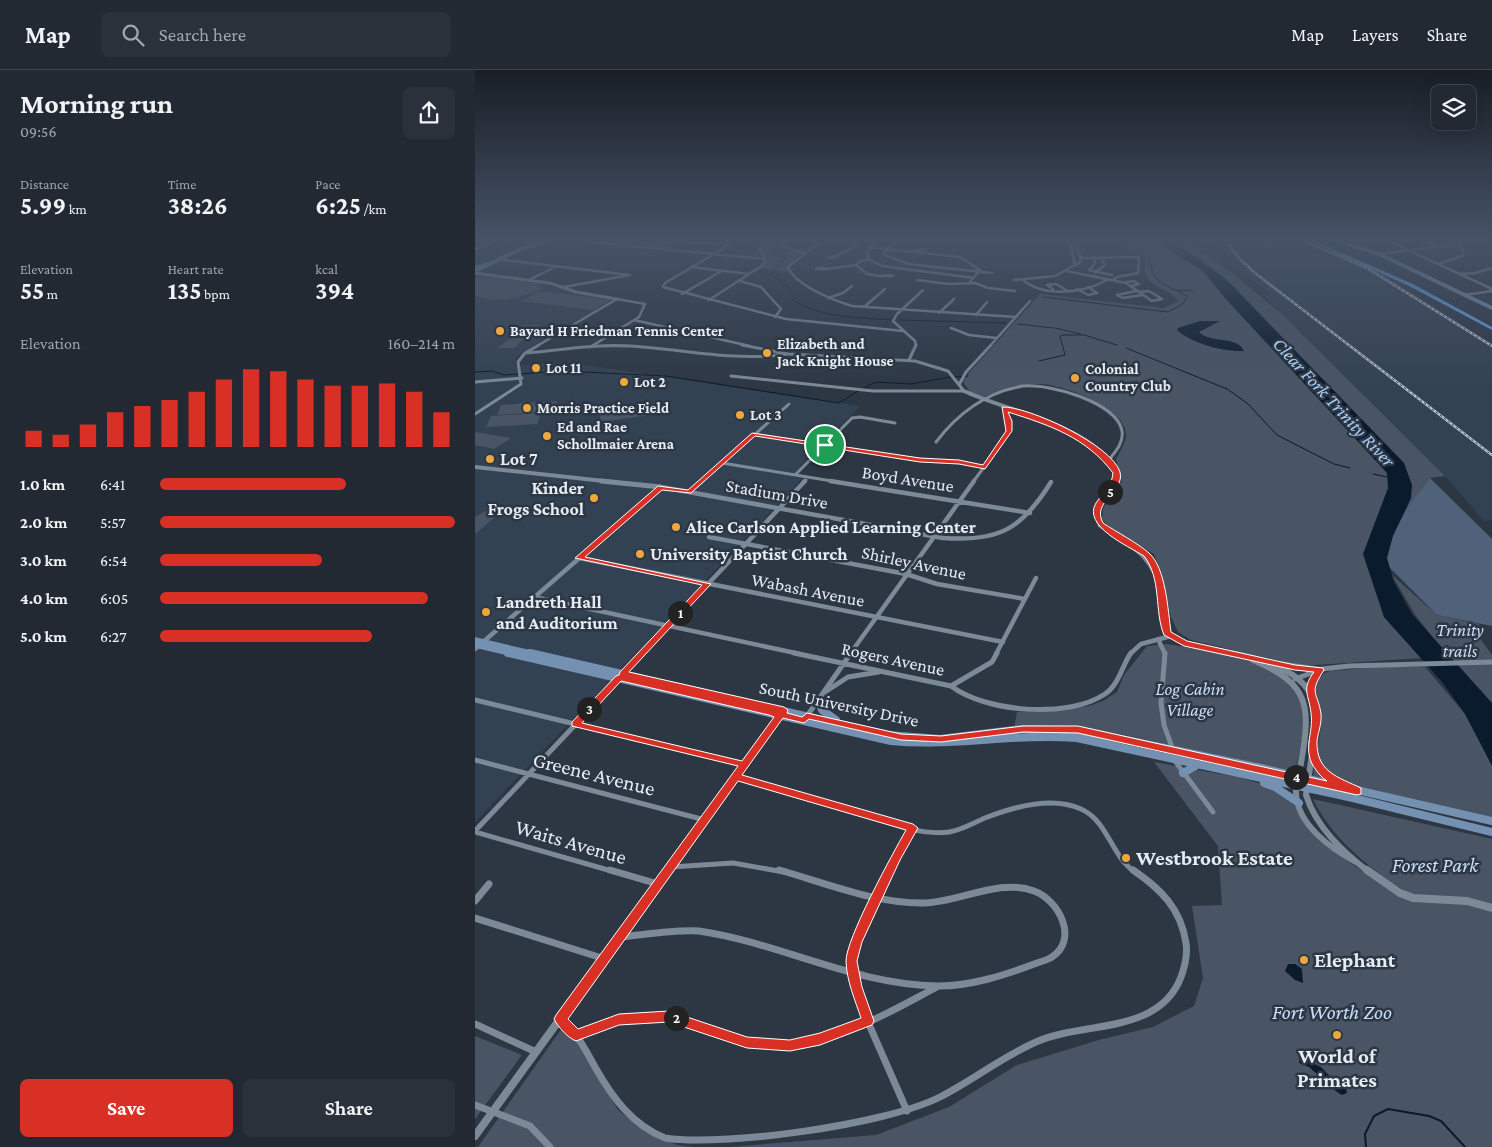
<!DOCTYPE html>
<html lang="en">
<head>
<meta charset="utf-8">
<style>
  body { margin:0; font-family:"Crimson Pro",serif; background:#2a313b; color:#f1f3f6; height:100vh; display:flex; flex-direction:column; font-size:19px; white-space:nowrap }
  * { box-sizing:border-box; margin:0 }
  p { font-size:16px; color:#a2a6ac }
  .icon { flex:none; width:28px; height:28px; fill:none; stroke:currentColor; stroke-width:2; stroke-linecap:round; stroke-linejoin:round }
  .map { position:relative; flex:1; overflow:hidden }
  .drawer { display:flex; flex-direction:column; background:#222933; width:475px }
  .drawer>* { flex:none }
  .fabs { position:absolute; left:956px; top:15px; display:grid; gap:10px }
  .fabs a { display:grid; place-items:center; width:45px; height:45px; border-radius:8px; background:#222933; box-shadow:0 5px 20px #0002,0 0 0 1px #3f454e; font-size:25px }
  .pin { position:absolute; display:grid; place-items:center; width:42px; height:42px; color:#fff; margin:-21px; border:2px solid #fff; border-radius:50%; box-shadow:0 1px 5px #0007 }
  .km { position:absolute; width:25px; height:25px; margin:-12px; border-radius:50%; background:#222; color:#fff; font-size:14px; line-height:25px; text-align:center }
  .round { display:grid; place-items:center; flex:none; width:52px; height:52px; border-radius:8px; background:#2a313b }
  .head { display:flex; align-items:center; justify-content:space-between; height:85px; padding:0 20px }
  h1 { font-size:28px; font-weight:700; line-height:38px }
  .figures { display:grid; grid-template-columns:repeat(3,1fr); gap:8px; height:85px; padding:5px 20px }
  .figures div { display:grid; align-content:center }
  .figures b { font-size:25px; font-weight:700 }
  .figures small { font-size:14px; font-weight:400 }
  .figures p { font-size:14px }
  .chart { height:140px; padding:10px 20px }
  .chart p { display:flex; justify-content:space-between }
  .chart svg { width:100%; height:90px; margin-top:5px; stroke:#d93025; stroke-width:6 }
  .action { display:flex; gap:10px; margin-top:auto; padding:10px 20px }
  .action a { flex:1; height:58px; border-radius:8px; background:#d93025; color:#fff; font-size:20px; font-weight:700; line-height:58px; text-align:center }
  .action a+a { background:#2a313b; color:#f1f3f6 }
  ul { padding:0 20px; list-style:none; font-size:16px }
  li { display:grid; grid-template-columns:80px 60px 1fr; align-items:center; height:38px }
  li i { height:12px; border-radius:6px; background:#d93025 }
  header { display:flex; align-items:center; gap:30px; box-sizing:border-box; height:70px; padding:0 25px; background:#222933; border-bottom:1px solid #3f454e }
  header strong { font-size:24px }
  nav { display:flex; gap:28px; margin-inline-start:auto; font-size:18px }
  .search { width:350px; height:45px; background:#2a313b; display:flex; align-items:center; gap:12px; box-sizing:border-box; padding:0 18px; border-radius:8px; color:#a2a6ac; font-size:19px }
  main { display:flex; flex:1; min-height:0 }
  .map>svg:first-child { display:block }
  .built { fill:#334253 }
  .green { fill:#495564 }
  .forest { fill:#4f6279 }
  .water { fill:#0b1b2e }
  .lines { fill:none; stroke-linecap:round; stroke-linejoin:round }
  .stream-far1 { stroke:#0b1b2e; stroke-width:1 }
  .stream { stroke:#0b1b2e; stroke-width:2 }
  .minor-far4 { stroke:#7c8997; stroke-width:2.5 }
  .minor-far3 { stroke:#7c8997; stroke-width:3 }
  .minor-far2 { stroke:#7c8997; stroke-width:4.5 }
  .minor-far1 { stroke:#7c8997; stroke-width:5 }
  .minor { stroke:#7c8997; stroke-width:7 }
  .tertiary-far4 { stroke:#7c8997; stroke-width:3 }
  .tertiary-far3 { stroke:#7c8997; stroke-width:4 }
  .tertiary-far2 { stroke:#7c8997; stroke-width:5 }
  .tertiary-far1 { stroke:#7c8997; stroke-width:6 }
  .tertiary { stroke:#7c8997; stroke-width:8 }
  .secondary-far2 { stroke:#7591b2; stroke-width:4 }
  .secondary-far1 { stroke:#7591b2; stroke-width:5.5 }
  .secondary { stroke:#7591b2; stroke-width:8 }
  .motorway { fill:#65a5f0; fill-rule:evenodd }
  .rail-casing { stroke:#bcc3cd; stroke-width:2.5 }
  .rail { stroke:#2d3744; stroke-width:1; stroke-dasharray:2.5; stroke-linecap:butt }
  .route { fill:#d93025; stroke:#fff; fill-rule:evenodd }
  .poi-dot { fill:#eea73d; stroke:#2d3744; stroke-width:2 }
  .labels { text-anchor:middle; dominant-baseline:central; stroke-width:5; stroke-linejoin:round; paint-order:stroke }
  .far-poi-label { font-size:15px; font-weight:bold; fill:#e5ecf4; stroke:#2d3744; text-anchor:start }
  .poi-label { font-size:18px; font-weight:bold; fill:#e5ecf4; stroke:#2d3744; text-anchor:start }
  .street-label { font-size:18px; fill:#e5ecf4; stroke:#2d3744 }
  .park-label { font-size:18px; font-style:italic; fill:#c9dffa; stroke:#2d3744 }
  .water-label { font-size:19px; font-style:italic; fill:#a9cef9; stroke:#2d3744 }
  .near-street-label { font-size:21px; fill:#e5ecf4; stroke:#2d3744 }
  .near-poi-label { font-size:21px; font-weight:bold; fill:#e5ecf4; stroke:#2d3744; text-anchor:start }
  .near-park-label { font-size:21px; font-style:italic; fill:#c9dffa; stroke:#2d3744 }
</style>
</head>
<body>
<header>
<strong>Map</strong>
<div class="search"><svg class="icon" aria-label="search" viewBox="0 0 24 24"><circle cx="10" cy="10" r="6"/><path d="M15 15l6 6"/></svg>Search here</div>
<nav><a>Map</a><a>Layers</a><a>Share</a></nav>
</header>
<main>
<section class="drawer">
<div class="head"><div><h1>Morning run</h1><p>09:56</p></div><a class="round"><svg class="icon" aria-label="share" viewBox="0 0 24 24"><path d="M12 15V3M7 8l5-5 5 5M5 13v7h14v-7"/></svg></a></div>
<div class="figures">
<div><p>Distance</p><b>5.99<small> km</small></b></div>
<div><p>Time</p><b>38:26</b></div>
<div><p>Pace</p><b>6:25<small> /km</small></b></div>
</div>
<div class="figures">
<div><p>Elevation</p><b>55<small> m</small></b></div>
<div><p>Heart rate</p><b>135<small> bpm</small></b></div>
<div><p>kcal</p><b>394</b></div>
</div>
<div class="chart"><p><span>Elevation</span>160–214 m</p>
<svg viewBox="0 0 160 44" preserveAspectRatio="none"><path d="M5 44V36M15 44V38M25 44V33M35 44V27M45 44V24M55 44V21M65 44V17M75 44V11M85 44V6M95 44V7M105 44V11M115 44V14M125 44V14M135 44V13M145 44V17M155 44V27"/></svg>
</div>
<ul>
<li><b>1.0 km</b>6:41<i style="width:63%"></i></li>
<li><b>2.0 km</b>5:57<i style="width:100%"></i></li>
<li><b>3.0 km</b>6:54<i style="width:55%"></i></li>
<li><b>4.0 km</b>6:05<i style="width:91%"></i></li>
<li><b>5.0 km</b>6:27<i style="width:72%"></i></li>
</ul>
<div class="action"><a>Save</a><a>Share</a></div>
</section>
<div class="map">
<svg width="1017" height="1077" viewBox="0 0 1017 1077">
  <rect width="100%" height="100%" fill="#2d3744"/>
  <path class="built" d="M740,168H826L911,205L1017,274V450L1009,451L970,406L788,225H796L769,203Z
    M5,205L72,213L138,230L46,283L40,289V296L90,292L385,336L317,405L329,407L0,752V206Z"/>
  <path class="green" d="M294,168H314L309,177L318,182L327,184L313,195V202L285,198L291,194L286,178Z
    M644,168H705L747,195L806,243L970,406L955,408L933,436L908,431L909,547L947,588L825,596L716,570L703,562L696,547L687,505L679,484L640,461L627,450L628,438L647,411L641,389C645,381 651,373 651,364C650,337 588,315 566,314C546,313 525,321 506,328L495,322L488,312L493,304L565,224L689,238L703,231C696,219 677,218 671,206C669,201 670,192 669,186L665,185Z
    M12,207L66,214L62,217L68,219C43,228 25,234 0,226V208Z
    M63,222H73L136,230L119,240L46,231Z
    M49,255H64L39,278H23Z
    M82,331L79,341L22,345L26,335Z
    M180,334L182,344L126,352L124,342Z
    M66,343L62,354L11,357L16,346Z
    M0,362L36,368L19,379L0,375Z
    M13,440L21,441L22,445L0,464V447Z
    M916,504L962,545L1004,554L1006,570L1017,585V644L941,546Z
    M692,574C735,582 812,586 828,636C833,650 823,685 821,700C806,703 777,693 761,690C688,676 614,649 539,658L542,642L614,636L628,631L642,622L649,605L672,576Z
    M904,597H950L990,644L1017,693V748L838,706L846,657L838,616L849,603L856,601Z
    M679,692L762,707L794,716L816,731L852,777L926,827L948,832C905,806 860,775 838,729L1017,769V1077H255L401,1065L474,1037L542,995L624,970L678,957L719,936L728,908L717,836L747,835L743,776Z
    M90,959H95L143,1040L171,1062L202,1075L219,1077H3L85,961Z
    M0,966L47,985L0,1049Z"/>
  <path class="forest" d="M955,408L1017,469V556L962,545L905,488L933,436Z"/>
  <path class="water" d="M676,168C700,168 735,197 753,211L929,393L937,415L936,428L918,466L912,488L919,512L937,544L1017,633V696L990,644L967,612L909,547L888,484L913,418L912,403L749,227L729,202Z
    M725,251H745L724,262C735,274 762,265 769,281C750,282 717,274 702,260L703,258Z
    M813,894H820L827,899L828,913L820,910L810,901Z
    M825,983L831,990L846,997L862,1014L864,1013L865,1008L869,1009L872,1023L867,1025L862,1022L834,997L824,993Z"/>
  <g class="lines">
    <path class="stream-far1" d="M306,168L302,171V178L297,183L310,188L300,198L297,206L314,217L321,225L318,230C348,249 382,247 416,250
      M700,220L719,221
      M568,227L693,242L708,234L712,226C689,213 678,216 674,186L671,184
      M423,250L531,253
      M543,254L578,258
      M580,258L606,264
      M651,278L752,319L772,333L802,365L859,394L875,398
      M564,291L590,285L585,266L587,265H609L642,275
      M0,302L17,301L29,305L88,301L191,306L364,333L383,321
      M479,307L493,306
      M387,319L401,312L436,314L475,307
      M898,404L912,407"/>
    <path class="stream" d="M891,1077L890,1064L899,1046L913,1039L954,1046L966,1051L990,1077"/>
    <path class="minor-far4" d="M77,168L289,189
      M261,168L246,180L190,213L188,217L311,249L428,261
      M315,168L310,173V177L329,183
      M350,168L313,197C321,216 358,230 377,236L541,247
      M405,168L391,182L395,190L407,196L499,208
      M424,168L409,182L410,185L433,194L517,203L505,202
      M449,168H455
      M941,168L960,176
      M909,169L1017,219
      M394,177L485,187L505,200L494,213
      M173,178L197,172L255,173
      M0,179L25,169
      M439,181L451,179L442,182
      M904,184L985,174
      M357,187L360,188H353Z
      M358,187L372,181L388,168
      M606,188L664,187L663,203L642,207L638,210
      M620,188L619,195L614,200L637,205
      M395,189L385,191L381,195L392,204L405,206
      M29,190L155,205L89,217
      M964,194L989,185L983,168
      M0,197L16,192
      M216,197L274,204
      M347,197L351,199H341Z
      M351,199L381,195
      M591,201L651,213L664,222
      M620,203L630,195L626,188
      M984,204L1000,203L1017,198
      M414,205L418,206H405Z
      M54,210L82,196
      M442,210L474,214L500,213L513,218L540,221
      M539,210L580,206L600,195
      M548,210C570,228 609,223 632,210
      M265,211L286,217L306,239L300,247
      M652,212L659,211L664,214L656,216
      M578,219L572,215L581,214L593,221
      M602,219L613,225L622,223L613,217
      M661,221L642,225L648,228L667,225
      M674,221L687,229L677,231L664,222Z
      M207,224L245,202
      M990,225L1017,221
      M353,228L368,223L377,216
      M234,230L288,195L290,192L285,178L293,168
      M389,237L410,219
      M464,243L479,229
      M501,245L512,232
      M159,250L275,276
      M476,258L494,265L522,268
      M62,276L142,229L170,234L164,247L117,276
      M127,276H153
      M441,276L440,271L418,251L422,244L448,220
      M515,276L555,231"/>
    <path class="minor-far3" d="M267,275L313,284L440,291L473,301L489,321
      M115,277L119,275
      M51,283C85,280 120,274 155,276C208,279 258,292 312,284
      M434,290L441,275
      M256,306L398,321H489
      M0,312L47,308
      M485,313L491,302L516,275
      M0,344L46,314L43,292L50,283L64,275
      M279,364L445,390L484,392L510,397
      M461,372C483,343 512,322 548,316C573,313 642,332 647,361C649,373 640,382 633,391
      M247,393L363,412
      M320,405L377,348L385,347L420,353
      M226,412L314,334
      M328,412L333,407
      M498,412L529,370L535,355L529,338"/>
    <path class="minor-far2" d="M355,411L555,443
      M214,422L227,411
      M234,467L431,504L462,514L550,529
      M104,488L528,572
      M59,527L325,584
      M683,569L690,584
      M0,579L186,417L468,468C524,472 547,459 576,412
      M167,584L330,411
      M375,584L499,411
      M521,584L561,508
      M655,584L666,574L696,566"/>
    <path class="minor-far1" d="M319,583L476,616C510,642 593,649 630,624C644,615 647,595 656,583
      M690,583L686,633L689,655L698,680
      M820,609L847,599L874,596L1017,592
      M476,616L517,592L522,583
      M350,622L373,607L404,602
      M0,630L270,695
      M332,646L376,583
      M0,690L230,750
      M700,691L738,742
      M261,707C301,719 342,730 382,742C411,751 443,766 474,762C487,760 498,753 510,748C538,737 577,726 606,739C633,751 636,786 660,802
      M0,761L168,583
      M0,762L140,802
      M196,797L258,793L309,802
      M414,802L438,758"/>
    <path class="minor" d="M135,800L183,814
      M415,800L381,872L376,891L389,943L432,1041
      M0,831L14,814
      M0,848L130,889
      M145,867C167,865 203,859 224,861C305,873 380,915 463,916C497,916 530,905 562,893C567,891 573,890 577,887C604,869 584,830 559,821C525,808 485,832 450,833C401,834 351,813 304,800
      M85,949C101,961 110,979 120,997C137,1027 157,1055 190,1068C247,1077 410,1055 465,1027C498,1010 527,987 561,972C608,951 684,965 706,907C710,896 713,885 711,873C706,839 686,819 658,800
      M0,954L61,982
      M101,965C147,946 181,940 230,957C252,964 275,974 299,975C358,977 412,943 462,917
      M0,1035L55,1056L75,1077"/>
    <path class="tertiary-far4" d="M590,168L596,177L600,195
      M597,168L606,188L605,192L600,195
      M0,203L75,213L101,222L142,229"/>
    <path class="tertiary-far3" d="M489,321C532,341 605,353 634,391C638,396 640,403 642,409L640,412
      M0,397L138,412"/>
    <path class="tertiary-far2" d="M126,411L186,417
      M641,411C632,426 617,435 625,455C656,476 679,484 687,524C689,537 688,550 692,563L709,573L761,584"/>
    <path class="tertiary-far1" d="M755,583C788,589 840,602 841,645C841,671 834,699 831,725C841,757 868,782 894,802
      M778,590C835,614 836,636 826,693C825,702 820,713 821,723C822,754 856,779 881,792
      M803,594L845,600
      M835,624L838,609L845,600
      M192,802L307,643"/>
    <path class="tertiary" d="M892,800L925,823L938,828L992,831L1017,838
      M0,1066L193,800"/>
    <path class="secondary-far2" d="M855,168L904,184L1017,238
      M0,201L46,179L81,168"/>
    <path class="secondary-far1" d="M0,570L60,584
      M0,575L38,584"/>
    <path class="secondary" d="M33,583L416,671C478,677 540,663 602,668L878,728L1017,762
      M55,583L413,665L465,669L548,659L603,660L786,698L1017,751
      M343,629L347,640L361,650
      M837,673C840,695 848,705 868,714
      M708,703L722,695
      M789,713L800,717L824,733"/>
    <path class="motorway" d="M828,168H833L938,214L1017,257V260L934,216Z"/>
    <defs>
      <path id="rail" d="M749,168L765,189L780,203L1017,385
        M822,168L892,198L1017,276"/>
    </defs>
    <use href="#rail" class="rail-casing"/>
    <use href="#rail" class="rail"/>
  </g>
  <linearGradient id="sky" x2="0" y2="1"><stop stop-color="#191e25"/><stop offset="0.53" stop-color="#465367"/><stop offset="1" stop-color="#465367" stop-opacity="0"/></linearGradient>
  <rect width="1017" height="319" fill="url(#sky)"/>
  <path class="route" d="M527,337C553,336 637,375 645,402C650,423 616,431 628,453C643,463 661,472 674,483C691,498 693,541 696,562L712,571L820,595L848,598L849,600C833,624 843,622 846,644C847,653 843,663 842,671C841,702 863,707 886,718V724L882,725L603,663L548,662L466,672L426,670L334,649L329,653L308,648L267,705L438,754L443,758L425,790L387,872L382,891L387,917L399,951L397,955L345,975L315,981L272,978L194,952L144,955L101,971C93,968 83,957 79,949L81,945L263,696L97,656V652L141,606L144,605L145,602L227,515L100,488L183,416L213,420L277,363L445,388L484,390L508,395L531,361ZM533,342C574,355 611,367 638,403C636,419 629,421 621,433C607,456 653,476 669,486C687,509 679,541 689,565L709,576L820,600L839,602C826,619 834,625 836,643C839,664 826,681 841,700C844,704 847,708 852,711L603,656H548L466,666L426,664L332,643L327,647L312,643L313,640L309,637L154,602L236,514L110,487L187,420L216,423L280,366L445,392L484,394L510,399L537,361V351ZM146,611L294,645L299,647L267,691L107,653ZM263,711L431,760C418,783 370,870 371,892C372,912 380,930 386,948L345,963L315,970L272,967L194,941L144,944L103,959L93,949Z"/>
  <g class="poi-dot">
    <circle cx="25" cy="261" r="5"/>
    <circle cx="292" cy="283" r="5"/>
    <circle cx="61" cy="298" r="5"/>
    <circle cx="600" cy="308" r="5"/>
    <circle cx="149" cy="312" r="5"/>
    <circle cx="52" cy="338" r="5"/>
    <circle cx="265" cy="345" r="5"/>
    <circle cx="72" cy="366" r="5"/>
    <circle cx="15" cy="389" r="5"/>
    <circle cx="119" cy="428" r="5"/>
    <circle cx="201" cy="457" r="5"/>
    <circle cx="165" cy="484" r="5"/>
    <circle cx="11" cy="542" r="5"/>
    <circle cx="651" cy="788" r="5"/>
    <circle cx="829" cy="890" r="5"/>
    <circle cx="862" cy="965" r="5"/>
  </g>
  <g class="labels">
    <g class="far-poi-label">
      <text x="35" y="261">Bayard H Friedman Tennis Center</text>
      <text x="302" y="274">Elizabeth and<tspan x="302" dy="17">Jack Knight House</tspan></text>
      <text x="71" y="298">Lot 11</text>
      <text x="610" y="299">Colonial<tspan x="610" dy="17">Country Club</tspan></text>
      <text x="159" y="312">Lot 2</text>
      <text x="62" y="338">Morris Practice Field</text>
      <text x="275" y="345">Lot 3</text>
      <text x="82" y="357">Ed and Rae<tspan x="82" dy="17">Schollmaier Arena</tspan></text>
    </g>
    <g class="poi-label">
      <text x="25" y="389">Lot 7</text>
      <text x="109" y="418" text-anchor="end">Kinder<tspan x="109" dy="21">Frogs School</tspan></text>
      <text x="211" y="457">Alice Carlson Applied Learning Center</text>
      <text x="175" y="484">University Baptist Church</text>
      <text x="21" y="532">Landreth Hall<tspan x="21" dy="21">and Auditorium</tspan></text>
    </g>
    <g class="street-label">
      <text transform="translate(433 409) rotate(9)">Boyd Avenue</text>
      <text transform="translate(302 424) rotate(10)">Stadium Drive</text>
      <text transform="translate(439 493) rotate(12)">Shirley Avenue</text>
      <text transform="translate(333 520) rotate(11)">Wabash Avenue</text>
      <text transform="translate(418 589) rotate(12)">Rogers Avenue</text>
      <text transform="translate(364 634) rotate(12)">South University Drive</text>
    </g>
    <g class="park-label">
      <text x="985" y="560">Trinity<tspan x="985" dy="21">trails</tspan></text>
      <text x="715" y="619">Log Cabin<tspan x="715" dy="21">Village</tspan></text>
    </g>
    <g class="water-label">
      <text transform="translate(859 332) rotate(47)">Clear Fork Trinity River</text>
    </g>
    <g class="near-street-label">
      <text transform="translate(119 704) rotate(14)">Greene Avenue</text>
      <text transform="translate(96 772) rotate(16)">Waits Avenue</text>
    </g>
    <g class="near-poi-label">
      <text x="661" y="788">Westbrook Estate</text>
      <text x="839" y="890">Elephant</text>
      <text x="862" y="986" text-anchor="middle">World of<tspan x="862" dy="24">Primates</tspan></text>
    </g>
    <g class="near-park-label">
      <text x="960" y="795">Forest Park</text>
      <text x="857" y="942">Fort Worth Zoo</text>
    </g>
  </g>
</svg>
<div class="fabs">
<a><svg class="icon" aria-label="layers" viewBox="0 0 24 24"><path d="M12 4l9 5-9 5-9-5zM3 14l9 5 9-5"/></svg></a>
</div>
<div class="pin" style="left:350px;top:375px;background:#1e9e55"><svg class="icon" aria-label="arrive" viewBox="0 0 24 24"><path d="M6 21V4h12l-3 4 3 4H6"/></svg></div>
<b class="km" style="left:205px;top:543px">1</b>
<b class="km" style="left:201px;top:948px">2</b>
<b class="km" style="left:114px;top:639px">3</b>
<b class="km" style="left:821px;top:707px">4</b>
<b class="km" style="left:635px;top:422px">5</b>
</div>
</main>
</body>
</html>
